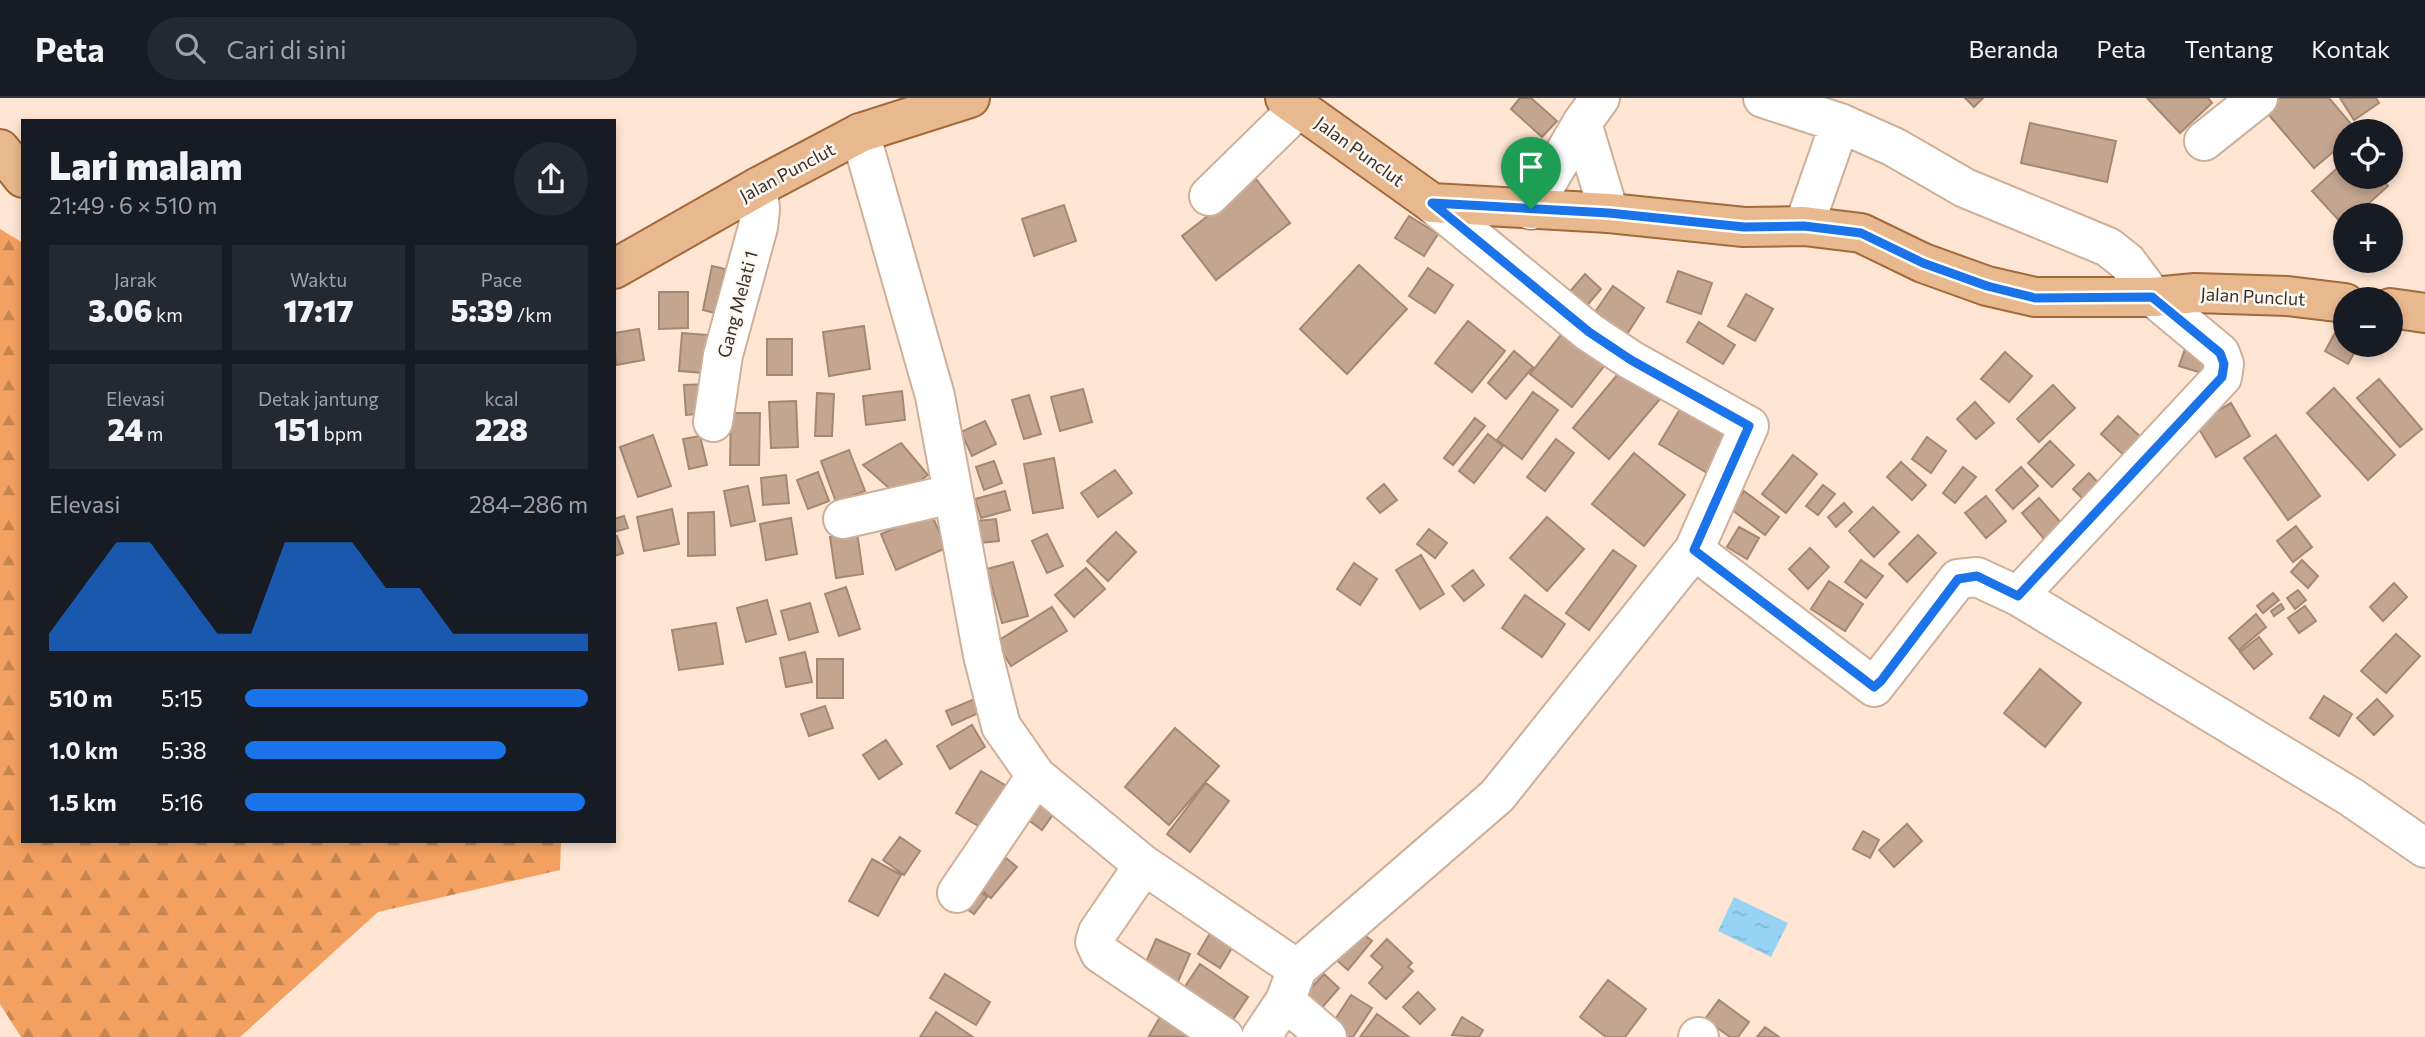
<!DOCTYPE html>
<html lang="id">
<head>
<meta charset="utf-8">
<style>
  body { margin:0; font-family:Commissioner,sans-serif; background:#242831; color:#f1f3f6; height:100vh; display:flex; flex-direction:column; font-size:26px; white-space:nowrap }
  * { box-sizing:border-box; margin:0 }
  p { font-size:23px; color:#9ea1a6 }
  .icon { flex:none; width:38px; height:38px; fill:none; stroke:currentColor; stroke-width:2; stroke-linecap:round; stroke-linejoin:round }
  .map { position:relative; flex:1; overflow:hidden }
  .panel { position:absolute; left:21px; top:21px; width:595px; height:724px; display:flex; flex-direction:column; background:#171b24; border-radius:0px; box-shadow:0 4px 10px #0003 }
  .panel>* { flex:none }
  .buttons { position:absolute; left:2333px; top:21px; display:grid; gap:14px }
  .buttons a { display:grid; place-items:center; width:70px; height:70px; border-radius:50%; background:#171b24; box-shadow:0 4px 10px #0003; font-size:35px }
  .pin { position:absolute; display:grid; place-items:center; width:60px; height:60px; color:#fff; margin:-72px -30px; border-radius:50% 50% 50% 0; rotate:-45deg; box-shadow:0 0 7px #0007 }
  .pin .icon { rotate:45deg }
  .round { display:grid; place-items:center; flex:none; width:74px; height:74px; border-radius:37px; background:#242831 }
  .head { display:flex; align-items:center; justify-content:space-between; height:119px; padding:0 28px }
  h1 { font-size:38px; font-weight:800; line-height:52px }
  .figures { display:grid; grid-template-columns:repeat(3,1fr); gap:10px; height:119px; padding:7px 28px }
  .figures div { display:grid; align-content:center; border-radius:0px; background:#242831; text-align:center }
  .figures b { font-size:30px; font-weight:800 }
  .figures small { font-size:19px; font-weight:400 }
  .figures p { font-size:19px }
  .chart { height:196px; padding:14px 28px }
  .chart p { display:flex; justify-content:space-between }
  .chart svg { width:100%; height:126px; margin-top:7px; fill:#1a73e8; opacity:.7 }
  ul { padding:0 28px; list-style:none; font-size:23px }
  li { display:grid; grid-template-columns:112px 84px 1fr; align-items:center; height:52px }
  li i { height:18px; border-radius:9px; background:#1a73e8 }
  header { display:flex; align-items:center; gap:42px; box-sizing:border-box; height:98px; padding:0 35px; background:#171b24; border-bottom:2px solid #363941 }
  header strong { font-size:33px }
  nav { display:flex; gap:38px; margin-inline-start:auto; font-size:24px }
  .search { width:490px; height:63px; background:#242831; display:flex; align-items:center; gap:18px; box-sizing:border-box; padding:0 24px; border-radius:38px; color:#9ea1a6; font-size:26px }
  .map>svg:first-child { display:block }
  .forest { fill:url(#forest-firs) }
  .water { fill:url(#water-ripples) }
  .building { fill:#c3a590; stroke:#a48873; stroke-width:2 }
  .lines { fill:none; stroke-linecap:round; stroke-linejoin:round }
  .minor-casing { stroke:#ceb09a; stroke-width:42 }
  .major-casing { stroke:#a2693a; stroke-width:42 }
  .minor { stroke:#fff; stroke-width:38 }
  .major { stroke:#e8b88f; stroke-width:38 }
  .route-casing { stroke:#fff; stroke-width:14 }
  .route { stroke:#1a73e8; stroke-width:9 }
  .labels { text-anchor:middle; dominant-baseline:central; stroke-width:5; stroke-linejoin:round; paint-order:stroke }
  .street-label { font-size:18px; fill:#3b2f26; stroke:#fdf7f2 }
</style>
</head>
<body>
<header>
<strong>Peta</strong>
<div class="search"><svg class="icon" aria-label="search" viewBox="0 0 24 24"><circle cx="10" cy="10" r="6"/><path d="M15 15l6 6"/></svg>Cari di sini</div>
<nav><a>Beranda</a><a>Peta</a><a>Tentang</a><a>Kontak</a></nav>
</header>
<div class="map">
<svg width="2425" height="939" viewBox="0 0 2425 939">
  <defs>
    <pattern id="forest-firs" width="22" height="20" patternUnits="userSpaceOnUse" patternTransform="scale(1.75)"><rect width="22" height="20" fill="#f3a160"/><path d="M5 1l3.5 6h-7zM16 11l3.5 6h-7z" fill="#c6844f"/></pattern>
    <pattern id="water-ripples" width="26" height="14" patternUnits="userSpaceOnUse" patternTransform="scale(1.75)"><rect width="26" height="14" fill="#97d3f4"/><path d="M2 4q2-2 4 0t4 0M15 11q2-2 4 0t4 0" fill="none" stroke="#83b5d1"/></pattern>
  </defs>
  <rect width="100%" height="100%" fill="#ffe5d3"/>
  <path class="forest" d="M0,131L23,145V744H561L560,772L378,814L240,939H21L0,906Z"/>
  <path class="water" d="M1734,799L1788,825L1771,859L1718,833Z"/>
  <path class="building" d="M1520,0H1531L1557,23L1542,39L1511,11Z
    M1965,0H1983L1974,9Z
    M2147,0H2208L2212,5L2180,35Z
    M2275,0H2329L2357,33H2345V44L2314,70L2263,10Z
    M2340,0H2376L2379,5L2354,22Z
    M2030,25L2116,43L2107,84L2021,65Z
    M2345,63V79H2380L2388,88L2356,117H2345L2344,128L2312,93Z
    M1256,81L1290,125L1216,182L1182,138Z
    M1064,107L1076,143L1034,158L1022,121Z
    M1409,118L1438,136L1424,158L1395,140Z
    M1359,167L1407,211L1347,276L1300,231Z
    M712,168L725,171L715,215L703,212Z
    M1428,170L1453,187L1435,215L1409,198Z
    M1678,173L1712,185L1701,216L1667,204Z
    M1585,176L1601,191L1583,212L1567,197Z
    M1613,188L1644,210L1627,236L1595,214Z
    M659,194H688V230L659,231Z
    M1746,196L1773,211L1755,243L1728,228Z
    M1468,223L1505,253L1472,294L1435,265Z
    M1699,224L1735,247L1723,266L1687,244Z
    M864,228L870,271L829,278L823,234Z
    M639,231L644,262L616,267L614,235Z
    M1564,233L1605,267L1572,309L1530,276Z
    M682,235L719,238L716,276L679,273Z
    M2335,235L2345,241V247L2358,248L2348,266L2325,253Z
    M767,241H792V277H767Z
    M2185,251L2217,260L2212,278L2179,268Z
    M1514,253L1533,269L1506,301L1488,285Z
    M2005,254L2032,278L2009,304L1981,281Z
    M1623,270L1660,301L1609,361L1573,330Z
    M2379,281L2422,331L2400,349L2357,300Z
    M707,286L710,315L686,317L684,287Z
    M2053,287L2075,310L2039,344L2017,321Z
    M2334,290L2395,357L2368,382L2307,315Z
    M1083,291L1092,324L1060,333L1051,299Z
    M902,293L905,322L866,327L863,298Z
    M1533,294L1558,312L1522,361L1497,342Z
    M817,295L834,296L832,338H815Z
    M1029,297L1041,336L1024,341L1012,302Z
    M796,303L798,349L771,350L769,304Z
    M1975,304L1994,325L1976,341L1957,321Z
    M2231,305L2250,338L2216,359L2196,326Z
    M1683,306L1737,337L1712,378L1659,346Z
    M731,315H760L759,367H730Z
    M2118,318L2145,343L2128,361L2101,336Z
    M1475,320L1485,328L1453,367L1444,360Z
    M985,323L996,346L972,358L961,334Z
    M1488,336L1503,348L1474,385L1459,373Z
    M653,337L671,388L638,399L620,349Z
    M2276,337L2320,398L2288,422L2244,360Z
    M700,338L707,367L689,371L683,341Z
    M1927,339L1946,353L1931,375L1912,361Z
    M1556,341L1574,355L1545,393L1527,379Z
    M2050,343L2074,367L2052,389L2028,365Z
    M901,345L928,377L898,398L863,367Z
    M849,352L865,393L836,404L821,363Z
    M1634,355L1685,397L1644,448L1592,406Z
    M1793,357L1817,376L1786,415L1762,396Z
    M1054,360L1063,410L1033,415L1024,366Z
    M994,363L1002,385L984,392L976,369Z
    M1901,364L1926,387L1912,402L1887,379Z
    M1963,369L1976,379L1955,405L1943,395Z
    M2021,369L2038,388L2013,411L1996,392Z
    M1115,372L1132,395L1098,419L1081,395Z
    M818,374L829,403L808,411L797,382Z
    M2089,375L2105,392L2089,407L2073,391Z
    M786,377L789,405L763,407L761,380Z
    M1384,386L1397,402L1380,415L1367,400Z
    M1823,387L1835,396L1818,417L1806,408Z
    M748,388L755,423L731,428L724,393Z
    M1005,393L1010,412L981,420L975,401Z
    M1744,393L1779,419L1765,437L1731,411Z
    M1986,398L2006,423L1986,440L1965,415Z
    M2039,400L2063,427L2045,442L2022,415Z
    M1844,405L1852,414L1836,429L1828,419Z
    M1873,409L1899,434L1874,459L1849,433Z
    M672,411L679,446L644,453L637,419Z
    M714,414L715,457L688,458V415Z
    M931,415L946,450L896,472L881,436Z
    M624,418L628,430L614,434V421Z
    M1547,419L1584,451L1547,493L1510,460Z
    M791,420L797,456L766,462L760,426Z
    M996,421L999,443L969,446L966,424Z
    M2296,428L2312,449L2293,464L2277,443Z
    M1739,429L1759,440L1747,461L1727,449Z
    M1429,431L1447,445L1435,460L1417,446Z
    M857,434L863,476L836,480L830,439Z
    M1116,434L1136,454L1108,483L1087,463Z
    M1047,436L1063,468L1047,475L1032,443Z
    M1918,437L1936,455L1907,484L1889,466Z
    M617,438L623,455L614,458V439Z
    M1810,450L1829,469L1808,491L1789,471Z
    M1613,452L1636,468L1589,532L1566,515Z
    M1421,457L1444,496L1420,511L1396,472Z
    M1861,462L1883,478L1866,500L1845,484Z
    M2302,462L2318,478L2308,490L2291,474Z
    M1013,464L1028,518L1002,525L987,471Z
    M1354,465L1377,481L1360,507L1337,491Z
    M1086,470L1105,491L1074,519L1055,497Z
    M1473,472L1484,487L1464,503L1452,488Z
    M1829,483L1863,506L1845,533L1811,511Z
    M2394,485L2407,499L2383,523L2370,509Z
    M846,489L860,531L839,538L825,496Z
    M2298,492L2306,502L2295,511L2287,500Z
    M2273,495L2279,502L2263,515L2257,508Z
    M1525,497L1565,526L1542,559L1502,530Z
    M767,502L776,536L746,544L737,510Z
    M810,505L818,534L789,542L781,513Z
    M2281,506L2284,511L2274,518L2271,513Z
    M2305,508L2316,523L2299,535L2288,520Z
    M1052,509L1067,533L1011,568L996,544Z
    M2256,516L2266,529L2239,552L2229,540Z
    M716,525L723,566L679,572L672,532Z
    M2396,536L2420,558L2386,595L2361,573Z
    M2259,539L2272,556L2254,571L2240,554Z
    M805,554L812,584L786,589L780,560Z
    M817,561H843V600H817Z
    M2040,571L2081,605L2045,649L2004,615Z
    M2324,598L2352,616L2339,638L2310,620Z
    M977,600L983,613L952,627L946,613Z
    M2377,601L2393,618L2374,637L2357,620Z
    M825,608L833,630L809,638L801,616Z
    M972,627L985,649L950,671L937,648Z
    M1175,630L1219,668L1169,727L1125,689Z
    M886,642L902,666L879,681L863,657Z
    M981,673L1017,694L992,736L956,715Z
    M1206,685L1229,703L1190,754L1167,736Z
    M1035,691L1059,708L1042,732L1019,715Z
    M1907,726L1922,743L1894,769L1879,752Z
    M1863,733L1879,742L1870,760L1853,751Z
    M900,739L920,753L904,777L883,762Z
    M1006,760L1017,769L991,800L980,791Z
    M872,761L901,777L878,818L849,803Z
    M975,790L987,799L974,816L962,807Z
    M1352,827L1372,843L1348,872L1328,855Z
    M1210,835L1233,848L1220,870L1198,856Z
    M1156,841L1190,856L1177,886L1143,871Z
    M1387,841L1412,865L1408,869L1413,873L1386,901L1369,885L1383,869L1371,858Z
    M1200,866L1248,899L1228,929L1180,896Z
    M945,876L990,904L976,927L930,900Z
    M1324,876L1339,890L1318,914L1302,900Z
    M1608,882L1646,911L1625,939H1606L1580,919Z
    M1418,894L1435,911L1420,926L1403,909Z
    M1351,897L1372,910L1353,939H1334L1327,934Z
    M1719,902L1749,924L1738,939H1730L1705,921Z
    M1164,912L1208,939L1149,938Z
    M936,914L973,939H920Z
    M1377,916L1409,939H1360Z
    M1462,919L1483,932L1479,939L1452,937Z
    M1765,929L1779,939H1757Z"/>
  <g class="lines">
    <defs>
      <path id="minor" d="M1763,0L1840,25L1894,49L1965,90L2108,149L2127,164L2153,199L2220,255L2224,266L2222,279L2018,498
        M1582,25L1609,115
        M860,35L935,298L983,557L1001,628L1036,678L1141,765L1297,871L1497,698L1694,452L1749,328L1631,262L1589,234L1432,105
        M2204,43L2258,0
        M1209,98L1300,9
        M1531,112L1582,25L1600,0
        M1804,128L1840,25
        M713,324L723,257L758,129L760,112L758,89
        M843,421L952,396
        M1694,452L1874,589L1958,481L1977,479L2018,498L2351,699L2425,750
        M1141,765L1137,777L1098,834L1095,844L1100,855L1224,939
        M957,795L1036,678
        M1297,871L1285,903L1327,939
        M1261,939L1285,903
        M1698,939H1699"/>
      <path id="major" d="M1285,0L1432,105L1609,115L1744,129L1804,128L1861,135L1923,165L1987,188L2035,199H2153L2195,195L2288,198L2345,205
        M0,51L23,80
        M614,171L758,89L860,35L970,0
        M2390,210L2425,215"/>
    </defs>
    <use href="#minor" class="minor-casing"/>
    <use href="#major" class="major-casing"/>
    <use href="#minor" class="minor"/>
    <use href="#major" class="major"/>
  </g>
  <g class="lines">
    <defs>
      <path id="route" d="M1432,105L1609,115L1744,129L1804,128L1861,135L1923,165L1987,188L2035,200L2152,199L2220,255L2224,266L2222,279L2018,498L1977,478L1958,481L1881,583L1874,589L1694,452L1749,328L1631,262L1589,234Z"/>
    </defs>
    <use href="#route" class="route-casing"/>
    <use href="#route" class="route"/>
  </g>
  <g class="labels">
    <g class="street-label">
      <text transform="translate(1360 53) rotate(36)">Jalan Punclut</text>
      <text transform="translate(787 74) rotate(-28)">Jalan Punclut</text>
      <text transform="translate(2253 198) rotate(3)">Jalan Punclut</text>
      <text transform="translate(737 206) rotate(-75)">Gang Melati 1</text>
    </g>
  </g>
</svg>
<div class="buttons">
<a><svg class="icon" aria-label="locate" viewBox="0 0 24 24"><circle cx="12" cy="12" r="6"/><path d="M12 2v4M12 18v4M2 12h4M18 12h4"/></svg></a>
<a>+</a>
<a>−</a>
</div>
<div class="pin" style="left:1531px;top:111px;background:#1e9e55"><svg class="icon" aria-label="arrive" viewBox="0 0 24 24"><path d="M6 21V4h12l-3 4 3 4H6"/></svg></div>
<section class="panel">
<div class="head"><div><h1>Lari malam</h1><p>21:49 · 6 × 510 m</p></div><a class="round"><svg class="icon" aria-label="share" viewBox="0 0 24 24"><path d="M12 15V3M7 8l5-5 5 5M5 13v7h14v-7"/></svg></a></div>
<div class="figures">
<div><p>Jarak</p><b>3.06<small> km</small></b></div>
<div><p>Waktu</p><b>17:17</b></div>
<div><p>Pace</p><b>5:39<small> /km</small></b></div>
</div>
<div class="figures">
<div><p>Elevasi</p><b>24<small> m</small></b></div>
<div><p>Detak jantung</p><b>151<small> bpm</small></b></div>
<div><p>kcal</p><b>228</b></div>
</div>
<div class="chart"><p><span>Elevasi</span>284–286 m</p>
<svg viewBox="0 0 160 44" preserveAspectRatio="none"><path d="M0 44V38L10 22L20 6L30 6L40 22L50 38L60 38L70 6L80 6L90 6L100 22L110 22L120 38L130 38L140 38L150 38L160 38V44z"/></svg>
</div>
<ul>
<li><b>510 m</b>5:15<i style="width:100%"></i></li>
<li><b>1.0 km</b>5:38<i style="width:76%"></i></li>
<li><b>1.5 km</b>5:16<i style="width:99%"></i></li>
</ul>
</section>
</div>
</body>
</html>
